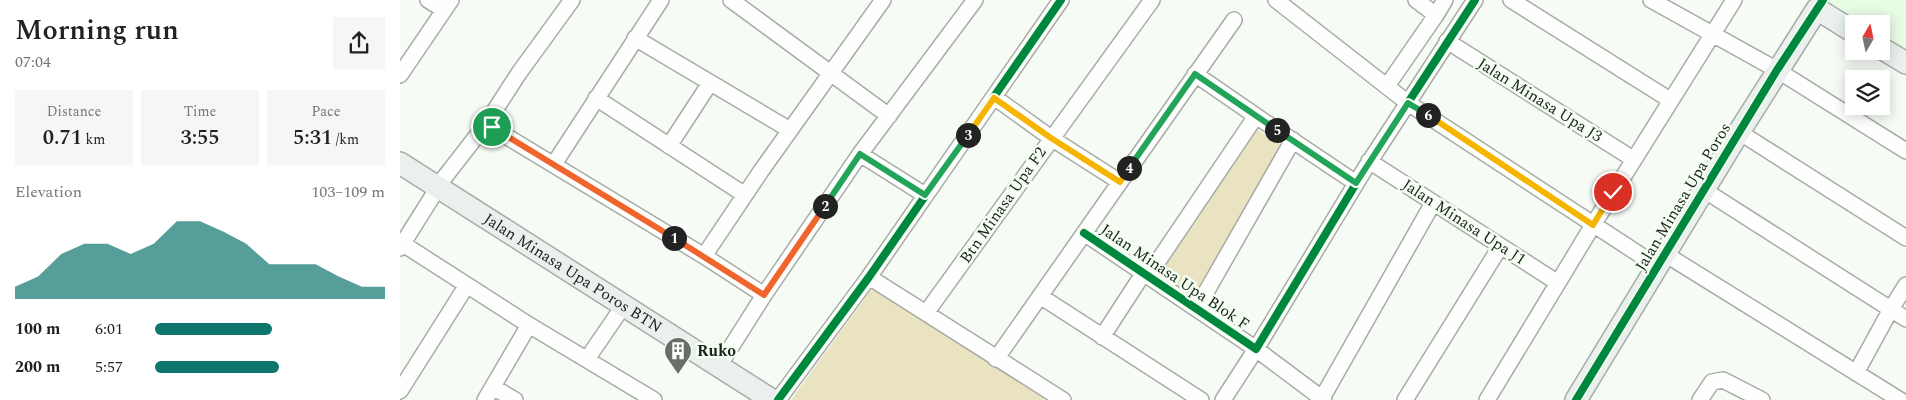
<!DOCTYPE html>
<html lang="en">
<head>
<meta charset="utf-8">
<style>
  body { margin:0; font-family:Spectral,serif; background:#f6f6f6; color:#222; height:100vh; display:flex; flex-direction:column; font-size:19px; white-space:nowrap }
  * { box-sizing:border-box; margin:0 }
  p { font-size:16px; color:#767676 }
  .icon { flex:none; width:28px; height:28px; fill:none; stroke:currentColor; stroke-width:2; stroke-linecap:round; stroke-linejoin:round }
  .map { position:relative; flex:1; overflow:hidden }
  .drawer { display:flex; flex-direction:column; background:#fff; width:400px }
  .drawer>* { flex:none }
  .needle { width:32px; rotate:9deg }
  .buttons { position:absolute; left:1445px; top:15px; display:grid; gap:10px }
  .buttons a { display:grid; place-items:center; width:45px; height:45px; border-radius:0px; background:#fff; box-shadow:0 2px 12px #0003; font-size:25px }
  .pin { position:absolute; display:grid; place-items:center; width:42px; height:42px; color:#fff; margin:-21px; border:2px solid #fff; border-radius:50%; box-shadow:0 1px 5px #0007 }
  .km { position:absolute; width:25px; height:25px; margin:-12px; border-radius:50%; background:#222; color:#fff; font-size:14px; line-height:25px; text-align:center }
  .round { display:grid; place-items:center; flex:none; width:52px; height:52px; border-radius:0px; background:#f6f6f6 }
  .overview { display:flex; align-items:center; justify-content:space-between; height:85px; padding:0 15px }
  h1 { font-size:28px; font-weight:600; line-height:38px }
  .metrics { display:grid; grid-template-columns:repeat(3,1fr); gap:8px; height:85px; padding:5px 15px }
  .metrics div { display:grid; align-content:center; border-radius:0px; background:#f6f6f6; text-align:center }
  .metrics b { font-size:21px; font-weight:600 }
  .metrics small { font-size:14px; font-weight:400 }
  .metrics p { font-size:14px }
  .chart { height:140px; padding:10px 15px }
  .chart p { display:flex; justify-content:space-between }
  .chart svg { width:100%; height:90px; margin-top:5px; fill:#0f766e; opacity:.7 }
  ul { padding:0 15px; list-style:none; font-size:16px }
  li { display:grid; grid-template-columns:80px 60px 1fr; align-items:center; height:38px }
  li i { height:12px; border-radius:6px; background:#0f766e }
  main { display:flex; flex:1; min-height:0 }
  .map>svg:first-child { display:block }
  .built { fill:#e8fbe4 }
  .green { fill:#e9e3c1 }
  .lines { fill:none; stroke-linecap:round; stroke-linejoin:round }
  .street-casing { stroke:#a7ada5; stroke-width:18 }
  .secondary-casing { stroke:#a7ada5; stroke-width:24 }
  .street { stroke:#fefefe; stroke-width:15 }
  .secondary { stroke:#e9f0ed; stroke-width:21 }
  .cycleway-casing { stroke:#f4fef2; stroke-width:11 }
  .cycleway { stroke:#00873e; stroke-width:8 }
  .split-1-casing { stroke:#fff; stroke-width:10 }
  .split-2-casing { stroke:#fff; stroke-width:10 }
  .split-3-casing { stroke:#fff; stroke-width:10 }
  .split-4-casing { stroke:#fff; stroke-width:10 }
  .split-5-casing { stroke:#fff; stroke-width:10 }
  .split-6-casing { stroke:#fff; stroke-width:10 }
  .split-7-casing { stroke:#fff; stroke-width:10 }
  .split-1 { stroke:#f0652b; stroke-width:6 }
  .split-2 { stroke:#f0652b; stroke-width:6 }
  .split-3 { stroke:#22a559; stroke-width:6 }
  .split-4 { stroke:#f5b400; stroke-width:6 }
  .split-5 { stroke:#22a559; stroke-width:6 }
  .split-6 { stroke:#22a559; stroke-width:6 }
  .split-7 { stroke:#f5b400; stroke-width:6 }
  .labels { text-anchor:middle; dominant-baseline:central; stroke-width:5; stroke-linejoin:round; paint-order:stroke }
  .street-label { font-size:16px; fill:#1b2419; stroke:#f4fef2 }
  .poi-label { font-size:16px; font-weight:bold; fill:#1b2419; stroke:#f4fef2; text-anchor:start }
</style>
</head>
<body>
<main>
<section class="drawer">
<div class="overview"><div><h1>Morning run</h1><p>07:04</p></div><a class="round"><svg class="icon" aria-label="share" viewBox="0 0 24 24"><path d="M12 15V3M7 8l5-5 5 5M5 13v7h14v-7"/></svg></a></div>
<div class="metrics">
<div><p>Distance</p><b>0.71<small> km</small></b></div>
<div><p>Time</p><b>3:55</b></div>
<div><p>Pace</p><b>5:31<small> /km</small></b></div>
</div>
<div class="chart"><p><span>Elevation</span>103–109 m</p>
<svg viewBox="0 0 160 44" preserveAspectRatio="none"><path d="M0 44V38L10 33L20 22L30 17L40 17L50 22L60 17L70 6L80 6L90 11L100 17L110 27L120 27L130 27L140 33L150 38L160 38V44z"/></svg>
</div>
<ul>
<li><b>100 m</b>6:01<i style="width:51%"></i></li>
<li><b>200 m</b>5:57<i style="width:54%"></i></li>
</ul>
</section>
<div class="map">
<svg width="1506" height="400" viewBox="0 0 1506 400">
  <rect width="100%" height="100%" fill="#f6fbf5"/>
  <path class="built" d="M1417,0H1506V72L1481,51V24H1454Z"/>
  <path class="green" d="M845,122L883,146L796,302L745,269Z
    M473,287L645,397L643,400H391Z"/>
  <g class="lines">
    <defs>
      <path id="street" d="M28,0L44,10
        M331,0L489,116
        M876,0L1008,103L1257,266
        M1016,0L1036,15L1045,0
        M1111,0L1270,100
        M1251,0L1377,70L1506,151
        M235,38L390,130
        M1047,41L1233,159
        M0,75L51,0
        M987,86L1036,15
        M594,97L651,138L720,182L834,20
        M196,98L345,195
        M856,116L956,183
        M86,124L304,256L364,295
        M1339,132L1506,238
        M269,146L310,83
        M460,154L525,195
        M969,161L1158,283
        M154,164L261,0
        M1304,190L1506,319
        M684,233L856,349L966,167L1075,0
        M3,244L129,325L85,400
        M0,248L44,178L86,124L119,73L172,0
        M1265,254L1500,400
        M304,256L361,171L483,0
        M748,276L856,116L795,74
        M469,277L663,400
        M640,296L801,400
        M797,308L893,140
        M526,313L752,0
        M129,325L254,400
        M702,337L743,274
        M187,359L224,305
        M596,359L720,182
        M319,366L364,295L460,154L575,0
        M1456,373L1491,309L1506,285
        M93,387L115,400
        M0,391L67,285
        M378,400L469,277L661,0
        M823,400L856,349L924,400
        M921,400L1033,203
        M1005,400L1100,247
        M1087,400L1193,225L1334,0
        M1300,400L1312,382L1323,380L1362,400"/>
      <g id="secondary">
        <path d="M1481,48L1506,63"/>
        <path id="s1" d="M0,163L372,400"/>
        <path d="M1176,400L1339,132L1417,9L1454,32"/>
      </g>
    </defs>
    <use href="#street" class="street-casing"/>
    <use href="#secondary" class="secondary-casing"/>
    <use href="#street" class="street"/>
    <use href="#secondary" class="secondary"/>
    <defs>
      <path id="cycleway" d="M684,233L856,349L966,167L1075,0
        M378,400L469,277L661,0
        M1176,400L1377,70L1423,0"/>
    </defs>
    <use href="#cycleway" class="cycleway-casing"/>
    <use href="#cycleway" class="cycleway"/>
  </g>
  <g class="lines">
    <defs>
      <path id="split-1" d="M92,127L274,238"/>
      <path id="split-2" d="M274,238L364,295L425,206"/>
      <path id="split-3" d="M425,206L460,154L525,195L568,135"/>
      <path id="split-4" d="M568,135L594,98L651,138L720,182L729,168"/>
      <path id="split-5" d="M729,168L795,74L877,130"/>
      <path id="split-6" d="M877,130L956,183L1008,103L1028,115"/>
      <path id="split-7" d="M1028,115L1193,225L1213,192"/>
    </defs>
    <use href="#split-1" class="split-1-casing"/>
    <use href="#split-2" class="split-2-casing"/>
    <use href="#split-3" class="split-3-casing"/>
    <use href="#split-4" class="split-4-casing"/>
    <use href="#split-5" class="split-5-casing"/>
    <use href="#split-6" class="split-6-casing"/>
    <use href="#split-7" class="split-7-casing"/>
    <use href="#split-1" class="split-1"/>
    <use href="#split-2" class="split-2"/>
    <use href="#split-3" class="split-3"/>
    <use href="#split-4" class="split-4"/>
    <use href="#split-5" class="split-5"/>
    <use href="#split-6" class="split-6"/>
    <use href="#split-7" class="split-7"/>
  </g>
  <defs>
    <symbol id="building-pin" viewBox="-11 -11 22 30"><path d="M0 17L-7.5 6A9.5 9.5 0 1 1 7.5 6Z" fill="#686f66" stroke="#f4fef2"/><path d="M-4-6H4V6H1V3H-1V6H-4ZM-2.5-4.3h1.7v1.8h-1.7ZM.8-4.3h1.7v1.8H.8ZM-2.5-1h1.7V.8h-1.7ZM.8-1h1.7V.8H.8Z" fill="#fff"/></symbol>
  </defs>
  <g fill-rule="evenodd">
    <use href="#building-pin" x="262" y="335" width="32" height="43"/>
  </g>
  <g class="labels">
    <g class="street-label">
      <text transform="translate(1140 100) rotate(32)">Jalan Minasa Upa J3</text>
      <text transform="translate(1283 197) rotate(-59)">Jalan Minasa Upa Poros</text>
      <text transform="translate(603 205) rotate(-55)">Btn Minasa Upa F2</text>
      <text transform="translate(1064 222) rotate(33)">Jalan Minasa Upa J1</text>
      <text stroke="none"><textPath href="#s1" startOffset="205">Jalan Minasa Upa Poros BTN</textPath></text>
      <text transform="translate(775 277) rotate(34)">Jalan Minasa Upa Blok F</text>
    </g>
    <g class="poi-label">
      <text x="297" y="351">Ruko</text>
    </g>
  </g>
</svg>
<div class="buttons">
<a><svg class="needle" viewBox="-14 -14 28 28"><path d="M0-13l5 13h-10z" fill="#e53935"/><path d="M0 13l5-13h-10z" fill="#767676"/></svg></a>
<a><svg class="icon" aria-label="layers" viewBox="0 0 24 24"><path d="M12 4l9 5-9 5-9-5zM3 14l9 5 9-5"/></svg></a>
</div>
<div class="pin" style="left:92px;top:127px;background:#1e9e55"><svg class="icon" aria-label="arrive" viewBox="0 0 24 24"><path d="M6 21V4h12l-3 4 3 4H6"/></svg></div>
<div class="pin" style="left:1213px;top:192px;background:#d93025"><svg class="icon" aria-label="check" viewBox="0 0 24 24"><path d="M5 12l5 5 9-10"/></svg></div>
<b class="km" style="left:274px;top:238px">1</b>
<b class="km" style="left:425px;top:206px">2</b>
<b class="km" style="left:568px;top:135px">3</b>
<b class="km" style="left:729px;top:168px">4</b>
<b class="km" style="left:877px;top:130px">5</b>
<b class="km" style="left:1028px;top:115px">6</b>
</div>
</main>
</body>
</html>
